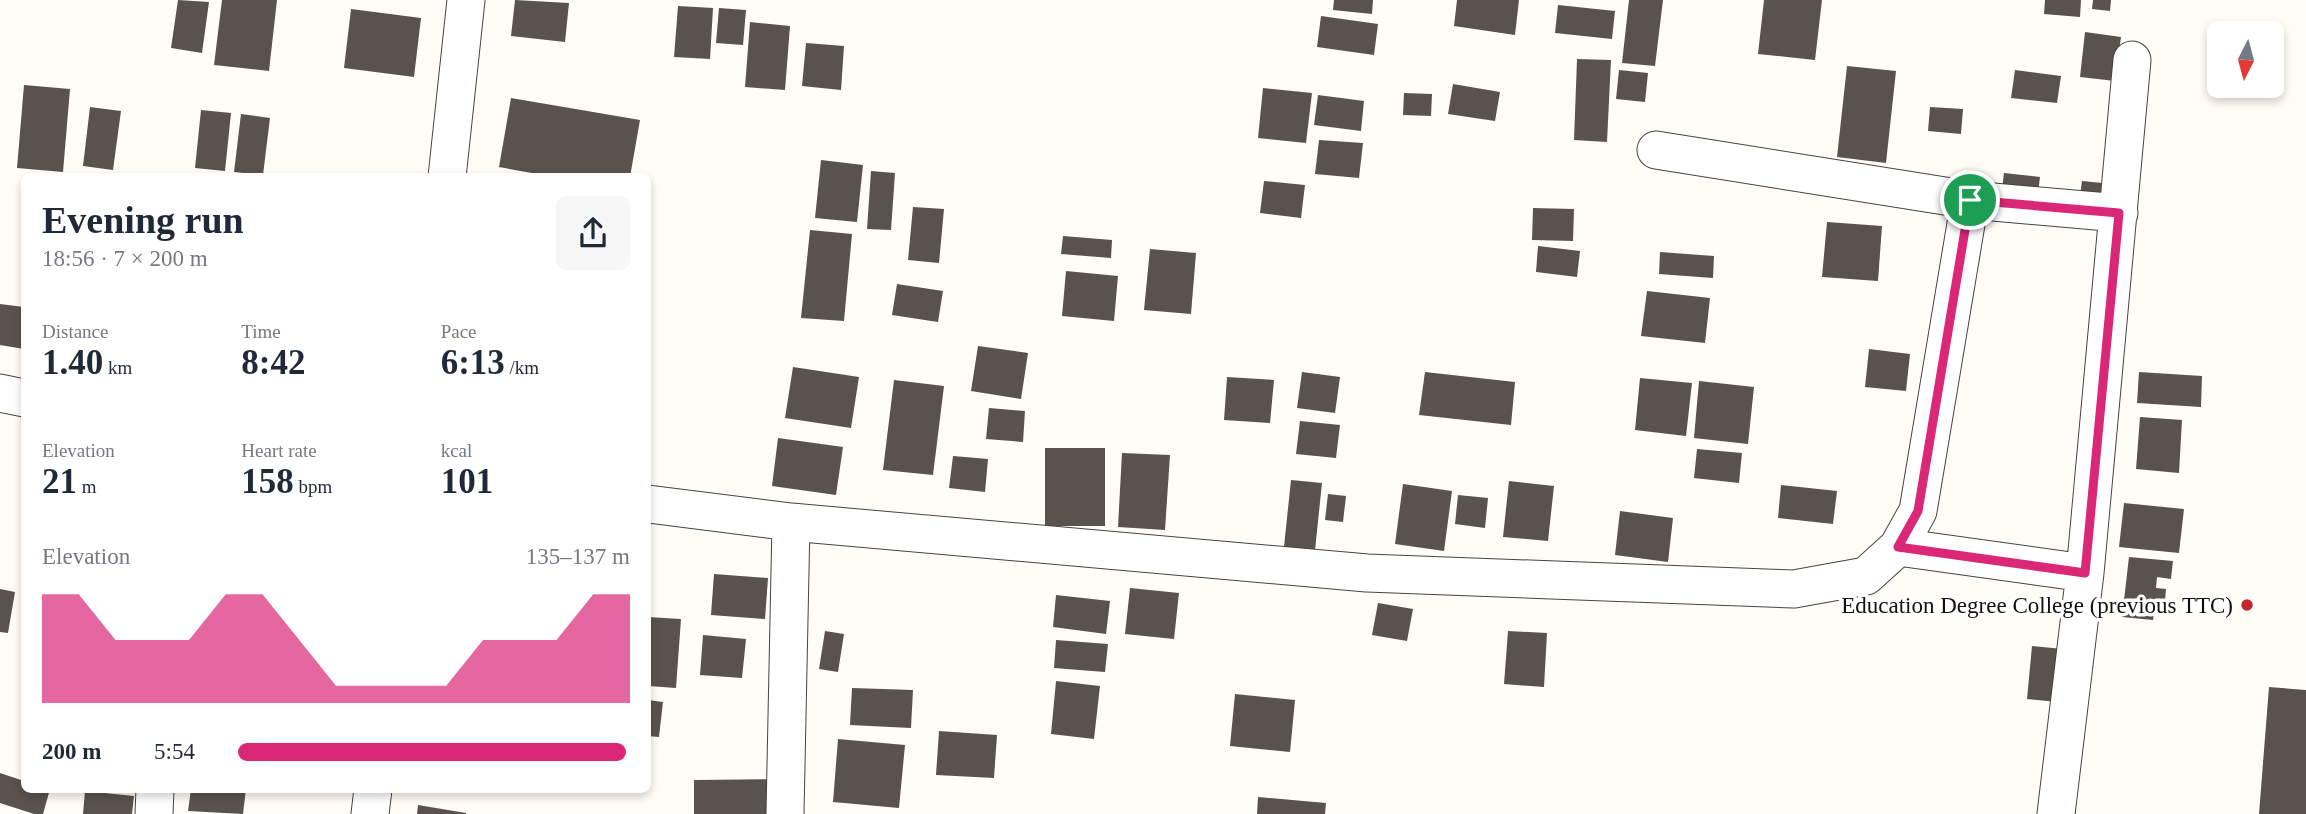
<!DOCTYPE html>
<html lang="en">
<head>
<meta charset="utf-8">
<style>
  body { margin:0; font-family:"Times New Roman",serif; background:#f6f6f7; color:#1f2937; height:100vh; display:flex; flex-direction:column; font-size:26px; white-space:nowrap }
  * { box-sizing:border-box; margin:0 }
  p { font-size:23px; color:#747a83 }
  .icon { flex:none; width:38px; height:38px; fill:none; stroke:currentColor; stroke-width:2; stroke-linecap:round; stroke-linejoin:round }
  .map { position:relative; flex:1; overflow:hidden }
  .sheet { position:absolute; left:21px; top:173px; width:630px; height:620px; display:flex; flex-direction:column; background:#fff; border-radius:10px; box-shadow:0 4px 10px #0003 }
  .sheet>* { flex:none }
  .needle { width:46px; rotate:186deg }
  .fabs { position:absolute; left:2207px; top:21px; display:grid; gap:14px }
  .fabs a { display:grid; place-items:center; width:77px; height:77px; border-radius:10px; background:#fff; box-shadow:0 4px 10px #0003; font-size:35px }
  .pin { position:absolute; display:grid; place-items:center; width:60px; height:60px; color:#fff; margin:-30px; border:4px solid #fff; border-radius:50%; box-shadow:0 2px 7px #0007 }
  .round { display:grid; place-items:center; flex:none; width:74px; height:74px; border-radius:10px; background:#f6f6f7 }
  .overview { display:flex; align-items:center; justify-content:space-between; height:119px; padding:0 21px }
  h1 { font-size:38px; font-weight:800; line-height:52px }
  .metrics { display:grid; grid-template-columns:repeat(3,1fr); gap:10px; height:119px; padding:7px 21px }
  .metrics div { display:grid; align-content:center }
  .metrics b { font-size:35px; font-weight:800 }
  .metrics small { font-size:19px; font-weight:400 }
  .metrics p { font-size:19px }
  .chart { height:196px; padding:14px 21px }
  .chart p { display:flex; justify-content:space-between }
  .chart svg { width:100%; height:126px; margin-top:7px; fill:#db2777; opacity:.7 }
  ul { padding:0 21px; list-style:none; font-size:23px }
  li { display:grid; grid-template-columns:112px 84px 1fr; align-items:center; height:52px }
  li i { height:18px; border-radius:9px; background:#db2777 }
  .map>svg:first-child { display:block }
  .building { fill:#5a524d }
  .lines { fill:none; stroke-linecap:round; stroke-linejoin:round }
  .minor-casing { stroke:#444; stroke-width:39 }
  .minor { stroke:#fff; stroke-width:37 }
  .route-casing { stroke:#fff; stroke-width:14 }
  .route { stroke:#db2777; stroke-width:9 }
  .poi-dot { fill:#c4262e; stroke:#fff; stroke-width:2.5 }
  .labels { text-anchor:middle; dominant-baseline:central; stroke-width:7; stroke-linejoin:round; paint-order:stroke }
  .poi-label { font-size:23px; fill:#111; stroke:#fff; text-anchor:end }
</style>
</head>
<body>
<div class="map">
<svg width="2306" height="814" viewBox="0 0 2306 814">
  <rect width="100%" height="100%" fill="#fffdf5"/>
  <path class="building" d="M178,0L209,2L202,53L171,48Z
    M222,0H277L269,71L214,65Z
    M515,0L569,3L565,42L511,36Z
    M1334,0H1373L1372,14L1333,10Z
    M1457,0H1519L1515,35L1454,26Z
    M1629,0H1663L1655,66L1622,63Z
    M1764,0H1822L1815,60L1758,54Z
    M2045,0H2081L2080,17L2044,14Z
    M2093,0H2111L2110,11L2092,9Z
    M1558,5L1615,11L1612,39L1555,33Z
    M678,6L713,8L710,59L674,57Z
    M719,8L746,10L743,45L716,43Z
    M351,9L421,18L414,77L344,68Z
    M1321,16L1378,24L1374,55L1317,47Z
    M750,22L790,26L785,90L745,87Z
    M2085,32L2121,37L2115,81L2080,77Z
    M806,43L844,46L841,90L802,86Z
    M1577,59L1611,60L1607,142L1574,140Z
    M1847,66L1896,71L1886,163L1837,157Z
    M1619,70L1648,73L1645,102L1616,99Z
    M2015,70L2061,76L2057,103L2011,98Z
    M1453,84L1500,92L1495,121L1448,114Z
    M24,85L70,89L63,172L17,168Z
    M1263,88L1312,93L1306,143L1258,138Z
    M1404,93L1432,94L1431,116L1403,115Z
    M1318,95L1364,101L1361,131L1314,125Z
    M511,98L640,120L630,177H554L499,167Z
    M90,107L121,111L113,170L83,166Z
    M1930,107L1963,109L1961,134L1928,131Z
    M201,110L231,113L225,171L195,168Z
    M241,114L270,118L263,175L234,172Z
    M1319,140L1363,143L1359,178L1315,174Z
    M821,160L863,165L857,222L815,218Z
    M871,171L895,173L891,230L867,229Z
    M2004,173L2040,177L2037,201L2001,197Z
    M1264,181L1305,185L1301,218L1260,213Z
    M2082,181L2113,184L2110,206L2079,203Z
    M913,207L944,209L939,263L908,260Z
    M1533,208L1574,209L1573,241L1532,240Z
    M1827,222L1882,226L1878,281L1822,277Z
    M810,230L852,234L844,321L801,318Z
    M1063,236L1112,240L1111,258L1061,254Z
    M1538,246L1580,251L1577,277L1536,272Z
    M1150,249L1196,253L1191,314L1144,310Z
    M1660,252L1714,256L1713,278L1659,274Z
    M1066,271L1118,276L1114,321L1062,316Z
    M897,284L943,291L938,322L892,315Z
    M1647,291L1710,298L1705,343L1641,336Z
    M0,304L24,307V349L0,345Z
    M978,346L1028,353L1021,399L971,391Z
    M1869,349L1910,354L1906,391L1865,387Z
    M793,367L859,377L851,428L785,418Z
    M1302,372L1340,377L1335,413L1297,408Z
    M1425,372L1515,382L1511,425L1419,415Z
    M2139,372L2202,376L2201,407L2137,403Z
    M1227,377L1274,380L1270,423L1224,420Z
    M1640,378L1692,383L1686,436L1635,430Z
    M894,380L944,386L933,475L883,470Z
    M1699,381L1754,387L1748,444L1694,438Z
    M989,408L1025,411L1023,442L986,439Z
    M2140,417L2182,420L2179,473L2136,469Z
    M1300,421L1340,425L1336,458L1296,454Z
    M778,438L843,447L836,495L772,486Z
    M1045,448H1105V526H1045Z
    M1697,449L1742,453L1739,483L1694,478Z
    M1122,453L1170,455L1165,530L1118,527Z
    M953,456L988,459L985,492L949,488Z
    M1291,480L1322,483L1314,560L1283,556Z
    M1509,481L1554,486L1548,541L1503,537Z
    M1403,484L1452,491L1444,551L1395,544Z
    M1781,485L1837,491L1833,524L1778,518Z
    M1328,494L1346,496L1343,522L1325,520Z
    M1458,495L1488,498L1485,528L1455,524Z
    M2124,503L2184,509L2179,553L2119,547Z
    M1620,511L1673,518L1668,562L1615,555Z
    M2129,557L2173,561L2171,579L2157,577L2156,588L2166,589L2164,613L2154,612L2153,620L2122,617Z
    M714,574L768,578L765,619L711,615Z
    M1130,588L1179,593L1174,639L1125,634Z
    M0,589L15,592L8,633L0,632Z
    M1056,595L1110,601L1106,634L1053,627Z
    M1378,603L1413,609L1407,641L1372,635Z
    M648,617L681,619L676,688L648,686Z
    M825,631L844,634L838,672L819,669Z
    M1508,631L1547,633L1544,687L1504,684Z
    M703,635L746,639L742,678L700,675Z
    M1056,640L1108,644L1105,672L1054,668Z
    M2032,646L2063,649L2058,702L2027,699Z
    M1056,681L1100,686L1094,739L1051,734Z
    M2269,687L2306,690V814H2259Z
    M852,688L913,690L911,728L850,725Z
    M1235,694L1295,700L1290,752L1230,746Z
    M648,700L663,702L659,737L648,736Z
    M939,731L997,735L994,778L936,775Z
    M838,739L905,745L899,808L833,802Z
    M0,773L24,781V789H50L43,814H34L0,803Z
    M782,779L783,814H694V780Z
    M191,789H246L243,814L188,811Z
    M85,791L134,796L132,814H83Z
    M1258,797L1326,803L1325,814H1257Z
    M418,805L466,813V814H417Z"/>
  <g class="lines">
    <defs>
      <path id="minor" d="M1656,150L1970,200L2119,213
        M447,177L466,0
        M0,393L24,398
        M648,504L791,522L1367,573L1794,589L1866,576L1898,547L1918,511L1970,200
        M1898,547L2085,573
        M154,814L155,789
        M370,814L373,789
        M785,814L791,522
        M2056,814L2085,573L2132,60"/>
    </defs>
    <use href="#minor" class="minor-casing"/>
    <use href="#minor" class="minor"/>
  </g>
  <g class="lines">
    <defs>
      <path id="route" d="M1970,200L2119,213L2085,573L1898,547L1918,511Z"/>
    </defs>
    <use href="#route" class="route-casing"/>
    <use href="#route" class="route"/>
  </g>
  <circle class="poi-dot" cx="2247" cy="605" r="7"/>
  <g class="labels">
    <g class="poi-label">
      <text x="2233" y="605">Education Degree College (previous TTC)</text>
    </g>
  </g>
</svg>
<div class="fabs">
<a><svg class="needle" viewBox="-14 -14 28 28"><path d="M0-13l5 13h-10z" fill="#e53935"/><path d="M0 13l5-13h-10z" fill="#747a83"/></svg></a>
</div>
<div class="pin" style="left:1970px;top:200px;background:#1e9e55"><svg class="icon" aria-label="arrive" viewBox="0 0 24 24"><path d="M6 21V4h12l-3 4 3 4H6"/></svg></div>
<section class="sheet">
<div class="overview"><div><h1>Evening run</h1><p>18:56 · 7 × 200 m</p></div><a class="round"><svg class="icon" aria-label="share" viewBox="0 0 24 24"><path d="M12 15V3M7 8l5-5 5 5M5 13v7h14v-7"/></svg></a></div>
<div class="metrics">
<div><p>Distance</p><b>1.40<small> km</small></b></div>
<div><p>Time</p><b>8:42</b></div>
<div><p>Pace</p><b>6:13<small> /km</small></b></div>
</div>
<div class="metrics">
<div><p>Elevation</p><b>21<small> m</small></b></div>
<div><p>Heart rate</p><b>158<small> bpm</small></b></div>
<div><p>kcal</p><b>101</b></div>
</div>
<div class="chart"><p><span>Elevation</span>135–137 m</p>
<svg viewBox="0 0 160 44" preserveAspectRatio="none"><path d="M0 44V6L10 6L20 22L30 22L40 22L50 6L60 6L70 22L80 38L90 38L100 38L110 38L120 22L130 22L140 22L150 6L160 6V44z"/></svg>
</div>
<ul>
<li><b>200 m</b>5:54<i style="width:99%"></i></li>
</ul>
</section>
</div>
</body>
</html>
